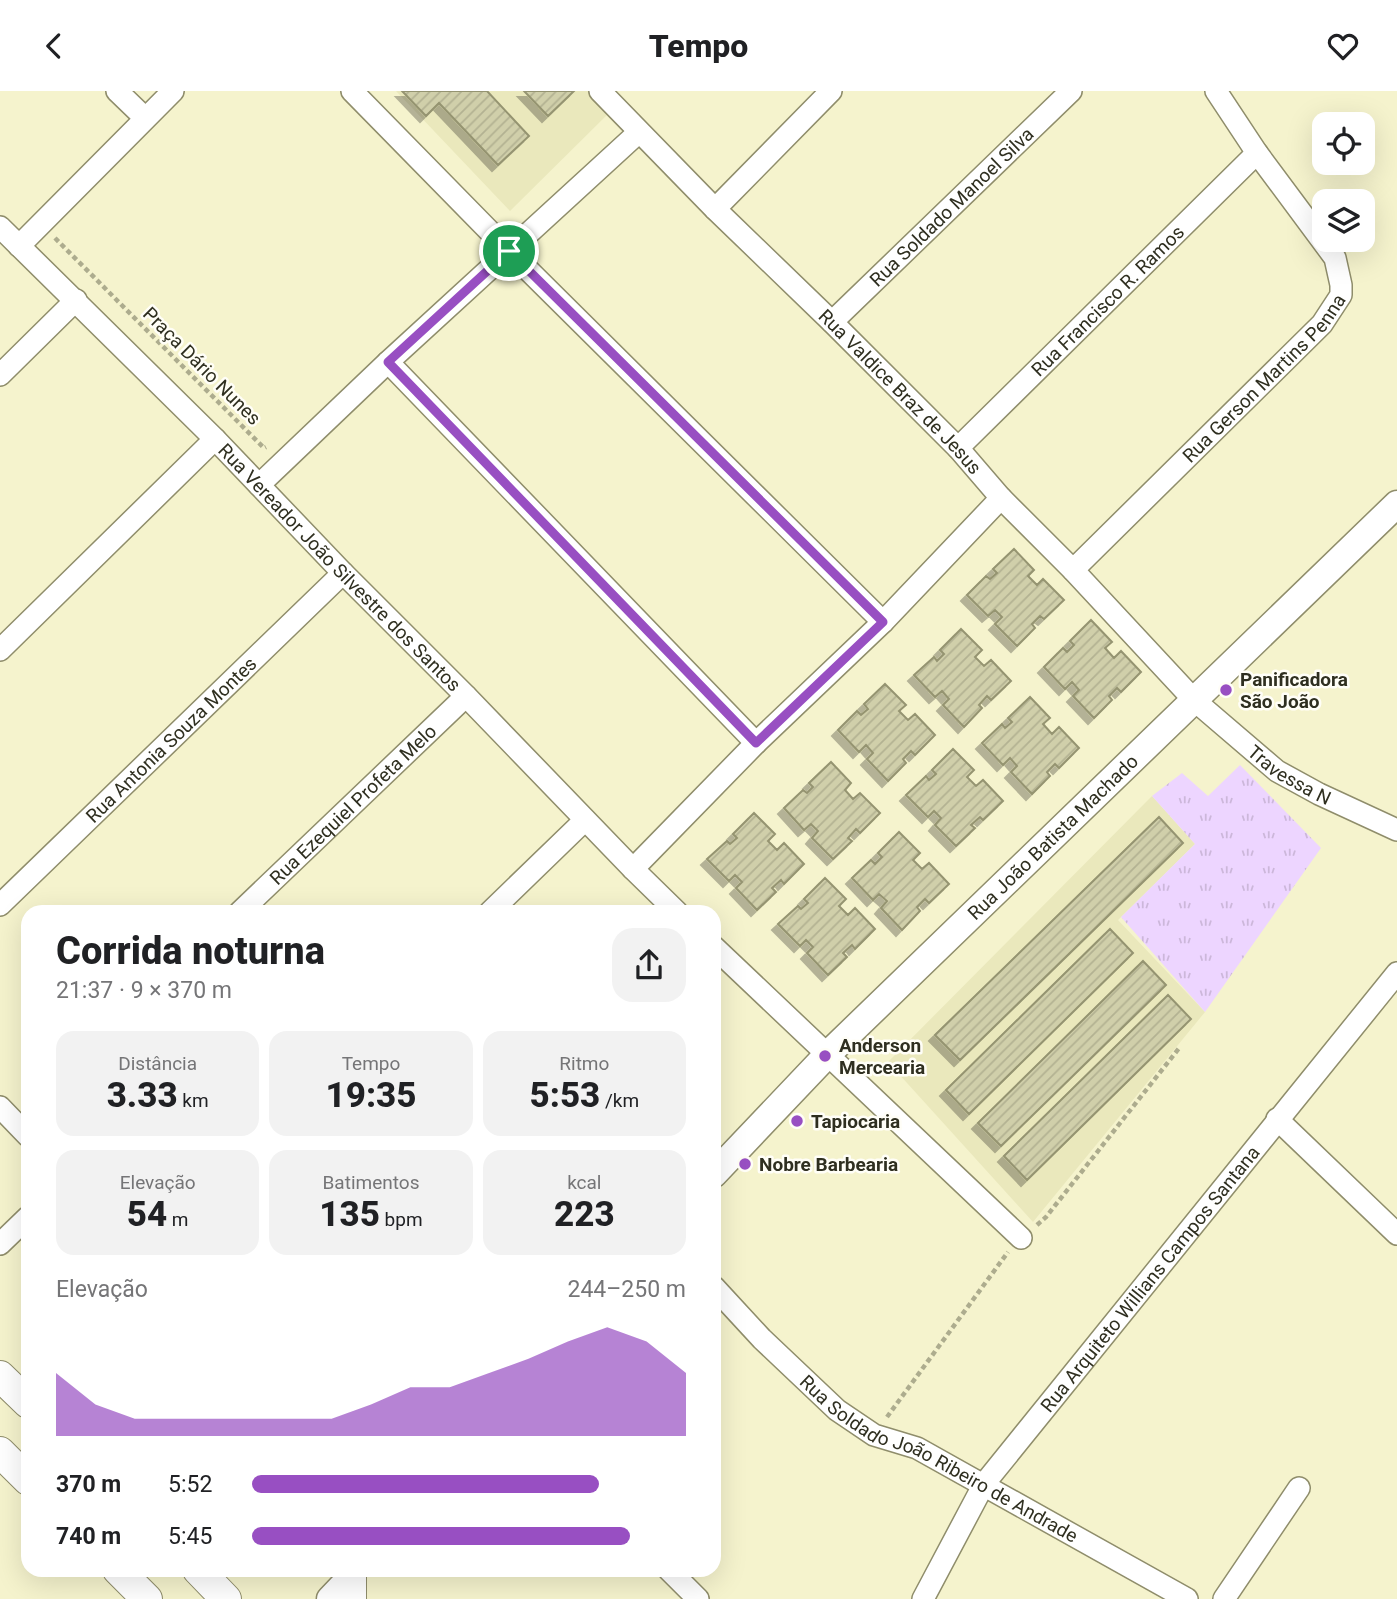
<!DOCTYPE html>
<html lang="pt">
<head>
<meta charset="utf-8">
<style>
  body { margin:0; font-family:Roboto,sans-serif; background:#f2f2f2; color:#202124; height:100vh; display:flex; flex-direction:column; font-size:26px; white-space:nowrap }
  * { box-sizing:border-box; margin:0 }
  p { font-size:23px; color:#757577 }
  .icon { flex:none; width:38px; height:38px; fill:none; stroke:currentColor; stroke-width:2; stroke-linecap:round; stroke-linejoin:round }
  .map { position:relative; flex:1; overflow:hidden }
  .sheet { position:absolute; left:21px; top:814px; width:700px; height:672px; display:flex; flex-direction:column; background:#fff; border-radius:21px; box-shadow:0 7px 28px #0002 }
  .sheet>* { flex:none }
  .buttons { position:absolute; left:1312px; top:21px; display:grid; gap:14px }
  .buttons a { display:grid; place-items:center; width:63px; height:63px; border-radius:14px; background:#fff; box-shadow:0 7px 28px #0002; font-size:35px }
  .pin { position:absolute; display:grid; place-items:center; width:60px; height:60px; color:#fff; margin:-30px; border:4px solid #fff; border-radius:50%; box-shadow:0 2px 7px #0007 }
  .round { display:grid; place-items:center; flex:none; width:74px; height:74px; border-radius:21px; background:#f2f2f2 }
  .headline { display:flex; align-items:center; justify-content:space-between; height:119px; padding:0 35px }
  h1 { font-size:38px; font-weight:800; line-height:52px }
  .metrics { display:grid; grid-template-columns:repeat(3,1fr); gap:10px; height:119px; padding:7px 35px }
  .metrics div { display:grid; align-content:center; border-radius:18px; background:#f2f2f2; text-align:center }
  .metrics b { font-size:35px; font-weight:800 }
  .metrics small { font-size:19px; font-weight:400 }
  .metrics p { font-size:19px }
  .chart { height:196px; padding:14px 35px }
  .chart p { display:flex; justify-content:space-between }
  .chart svg { width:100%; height:126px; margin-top:7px; fill:#984fc2; opacity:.7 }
  ul { padding:0 35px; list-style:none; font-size:23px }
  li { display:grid; grid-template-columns:112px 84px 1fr; align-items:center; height:52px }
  li i { height:18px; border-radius:9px; background:#984fc2 }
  header { display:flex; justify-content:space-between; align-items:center; height:91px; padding:0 35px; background:#fff; font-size:32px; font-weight:800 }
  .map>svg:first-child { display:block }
  .built { fill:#eae8bc }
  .grass { fill:url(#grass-tufts) }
  .building { fill:url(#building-hatch); stroke:#959471; stroke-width:2; filter:url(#shadow) }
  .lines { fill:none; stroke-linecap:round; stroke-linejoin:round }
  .minor-casing { stroke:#8f8d6b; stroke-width:24 }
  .tertiary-casing { stroke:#8f8d6b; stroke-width:29 }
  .secondary-casing { stroke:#8f8d6b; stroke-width:32 }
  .path { stroke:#adac8e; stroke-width:4.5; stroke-dasharray:5 3.5; stroke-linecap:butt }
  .minor { stroke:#fff; stroke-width:21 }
  .tertiary { stroke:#fff; stroke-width:26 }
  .secondary { stroke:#fff; stroke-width:30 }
  .route-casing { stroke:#fff; stroke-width:14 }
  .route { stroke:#984fc2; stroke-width:9 }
  .poi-dot { fill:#984fc2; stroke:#fffef7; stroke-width:2.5 }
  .labels { text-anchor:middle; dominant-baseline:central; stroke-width:5; stroke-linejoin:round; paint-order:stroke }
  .street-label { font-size:19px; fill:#2f2f20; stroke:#fffef7 }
  .poi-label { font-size:19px; font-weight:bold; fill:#2f2f20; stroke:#fffef7; text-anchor:start }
</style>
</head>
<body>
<header><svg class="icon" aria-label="back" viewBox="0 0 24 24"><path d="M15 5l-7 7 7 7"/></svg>Tempo<svg class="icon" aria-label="heart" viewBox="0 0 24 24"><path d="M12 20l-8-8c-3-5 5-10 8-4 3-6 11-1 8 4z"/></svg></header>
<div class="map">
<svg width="1397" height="1508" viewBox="0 0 1397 1508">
  <defs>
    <pattern id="grass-tufts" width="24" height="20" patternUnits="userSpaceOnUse" patternTransform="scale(1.75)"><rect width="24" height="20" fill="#edd5ff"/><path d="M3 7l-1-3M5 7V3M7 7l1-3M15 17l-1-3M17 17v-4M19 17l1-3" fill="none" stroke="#ccb7da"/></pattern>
    <pattern id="building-hatch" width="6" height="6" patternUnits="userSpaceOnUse" patternTransform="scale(1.75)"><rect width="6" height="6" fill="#d0cfaa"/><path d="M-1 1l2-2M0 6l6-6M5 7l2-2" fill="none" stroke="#b3b292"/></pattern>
    <filter id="shadow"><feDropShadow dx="-6" dy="6" stdDeviation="0" flood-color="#0004"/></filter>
  </defs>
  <rect width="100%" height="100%" fill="#f5f3cd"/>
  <path class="built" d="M396,0H588L609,22L510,120Z
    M1152,705L1195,753L1118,829L1205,921L1033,1131L888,971Z"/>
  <path class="grass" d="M1240,674L1321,757L1205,921L1121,826L1195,753L1152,705L1182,682L1208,705Z"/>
  <path class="building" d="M402,0H487L529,45L498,74L439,12L426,25Z
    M524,0H574L548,25Z
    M1014,458L1034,479L1028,485L1037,494L1043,488L1064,509L1044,528L1040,525L1032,533L1035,537L1017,555L995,533L1002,526L995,519L988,525L967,504L986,485L990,488L997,482L993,478Z
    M1091,529L1112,551L1105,557L1114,567L1121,560L1141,581L1121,601L1117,597L1109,605L1112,609L1094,627L1073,605L1079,599L1072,591L1065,598L1044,576L1063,557L1067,561L1074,554L1070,550Z
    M961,538L982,559L975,566L984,575L991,569L1011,590L991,609L987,605L979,614L982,617L964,636L943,614L949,608L942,600L935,606L914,584L934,566L937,570L944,563L940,559Z
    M885,593L906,614L899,620L908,629L915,623L935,644L915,664L911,660L903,668L906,672L888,690L867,668L873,662L866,654L859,661L838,639L857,620L861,624L868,618L864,613Z
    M1030,606L1050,627L1043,633L1052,643L1059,636L1079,657L1059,677L1055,673L1047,681L1050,685L1032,703L1011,681L1017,675L1010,667L1003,674L982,652L1002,633L1005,637L1012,631L1008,627Z
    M953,658L974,679L967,686L976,695L983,689L1003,710L983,729L980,726L971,734L975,737L956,755L935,734L941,727L934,720L928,726L906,704L926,685L929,689L936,683L932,679Z
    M831,671L851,692L845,699L853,708L860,702L880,722L860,742L856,738L848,747L852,750L833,768L812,747L818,740L811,733L804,739L784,717L803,699L807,702L813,696L809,692Z
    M754,722L775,743L768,750L777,759L784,752L804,773L784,793L781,789L772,797L776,801L757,819L736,797L742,791L735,784L729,790L707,768L727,750L730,753L737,747L733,743Z
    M1159,726L1183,752L960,969L935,944Z
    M899,741L920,762L913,769L922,778L929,772L949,793L929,812L925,808L917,816L920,820L902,839L881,817L887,810L879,803L873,809L852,787L871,769L875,773L882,766L878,762Z
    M825,787L846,808L839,815L848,824L855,817L875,838L855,858L852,854L843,862L847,866L828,884L807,862L813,856L806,849L800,855L778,833L798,815L801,818L808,812L804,808Z
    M1110,838L1133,862L969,1023L946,999Z
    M1143,870L1166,894L1001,1055L978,1032Z
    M1168,904L1191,928L1027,1089L1004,1065Z"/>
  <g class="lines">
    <defs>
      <g id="minor">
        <path d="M117,0L145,27"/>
        <path d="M352,0L509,160L883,531"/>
        <path id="s1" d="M600,0L715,118L832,231L958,357L1001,407L1073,479L1194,609L1277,680L1319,703L1397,739"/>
        <path d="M715,118L831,0"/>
        <path id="s2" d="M0,136L215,348L343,482L466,605L633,778L677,821"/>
        <path d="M19,155L173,0"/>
        <path id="s3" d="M832,231L1071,0"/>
        <path d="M388,271L756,652"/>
        <path d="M0,284L76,209"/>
        <path id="s4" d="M958,357L1257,62"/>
        <path d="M259,394L388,271L639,41"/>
        <path id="s5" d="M1073,479L1322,233L1341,204V194L1335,167L1257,62L1216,0"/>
        <path d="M0,559L215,348"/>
        <path d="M633,778L756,652L883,531L1001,407"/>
        <path id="s6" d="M0,814L343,482"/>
        <path id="s7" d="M240,821L466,605"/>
        <path d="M490,821L585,729"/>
        <path d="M714,856L1021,1147"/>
        <path d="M0,1016L28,1045"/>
        <path d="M1277,1028L1397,1143"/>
        <path d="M0,1153L28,1126"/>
        <path id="s8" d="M714,1196L762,1248L837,1319L874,1344L917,1357L1187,1508"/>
        <path d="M669,1479L698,1508"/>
        <path id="s9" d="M923,1508L984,1393L1397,882"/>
        <path d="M1224,1508L1299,1397"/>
      </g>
      <g id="tertiary">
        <path id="s10" d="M714,1083L827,964L1397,413"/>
        <path d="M330,1508L351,1486L353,1479"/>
      </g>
      <path id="secondary" d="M0,1285L28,1312
        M0,1361L28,1389
        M118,1479L147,1508
        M198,1479L226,1508
        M351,1508V1486"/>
    </defs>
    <use href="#minor" class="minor-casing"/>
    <use href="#tertiary" class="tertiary-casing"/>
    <use href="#secondary" class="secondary-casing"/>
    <path class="path" d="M55,147L264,357L266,356
      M1037,1134L1046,1126L1180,956
      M887,1326L1008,1161"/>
    <use href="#minor" class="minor"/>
    <use href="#tertiary" class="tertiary"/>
    <use href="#secondary" class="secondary"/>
  </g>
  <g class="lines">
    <defs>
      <path id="route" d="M509,160L883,531L756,652L388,271Z"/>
    </defs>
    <use href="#route" class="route-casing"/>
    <use href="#route" class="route"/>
  </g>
  <g class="poi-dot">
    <circle cx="1226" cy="599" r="7"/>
    <circle cx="825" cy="965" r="7"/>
    <circle cx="797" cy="1030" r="7"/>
    <circle cx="745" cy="1073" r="7"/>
  </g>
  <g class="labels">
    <g class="street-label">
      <text stroke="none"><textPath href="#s3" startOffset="166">Rua Soldado Manoel Silva</textPath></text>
      <text stroke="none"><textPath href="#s4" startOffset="210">Rua Francisco R. Ramos</textPath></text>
      <text transform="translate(202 275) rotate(45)">Praça Dário Nunes</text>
      <text stroke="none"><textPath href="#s5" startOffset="271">Rua Gerson Martins Penna</textPath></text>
      <text stroke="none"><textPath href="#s1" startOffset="425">Rua Valdice Braz de Jesus</textPath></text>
      <text stroke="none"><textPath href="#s2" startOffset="481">Rua Vereador João Silvestre dos Santos</textPath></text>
      <text stroke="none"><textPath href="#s6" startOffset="238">Rua Antonia Souza Montes</textPath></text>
      <text stroke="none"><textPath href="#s1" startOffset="973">Travessa N</textPath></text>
      <text stroke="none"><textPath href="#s7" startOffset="156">Rua Ezequiel Profeta Melo</textPath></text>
      <text stroke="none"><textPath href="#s10" startOffset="478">Rua João Batista Machado</textPath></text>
      <text stroke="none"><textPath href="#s9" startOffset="394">Rua Arquiteto Willians Campos Santana</textPath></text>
      <text stroke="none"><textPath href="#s8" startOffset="287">Rua Soldado João Ribeiro de Andrade</textPath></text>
    </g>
    <g class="poi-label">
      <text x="1240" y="588">Panificadora<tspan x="1240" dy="22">São João</tspan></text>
      <text x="839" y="954">Anderson<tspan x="839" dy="22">Mercearia</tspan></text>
      <text x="811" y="1030">Tapiocaria</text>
      <text x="759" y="1073">Nobre Barbearia</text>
    </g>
  </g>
</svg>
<div class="buttons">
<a><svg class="icon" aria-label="locate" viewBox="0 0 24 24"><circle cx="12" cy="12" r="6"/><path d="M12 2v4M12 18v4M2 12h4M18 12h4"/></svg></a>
<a><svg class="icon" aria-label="layers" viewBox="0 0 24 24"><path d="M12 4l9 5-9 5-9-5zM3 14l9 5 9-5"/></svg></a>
</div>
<div class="pin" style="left:509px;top:160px;background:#1e9e55"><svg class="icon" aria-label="arrive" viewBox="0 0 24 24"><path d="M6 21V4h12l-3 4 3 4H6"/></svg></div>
<section class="sheet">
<div class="headline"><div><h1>Corrida noturna</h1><p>21:37 · 9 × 370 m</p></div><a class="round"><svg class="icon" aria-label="share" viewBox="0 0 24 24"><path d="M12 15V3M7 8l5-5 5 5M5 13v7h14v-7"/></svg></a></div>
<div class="metrics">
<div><p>Distância</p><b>3.33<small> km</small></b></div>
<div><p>Tempo</p><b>19:35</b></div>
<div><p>Ritmo</p><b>5:53<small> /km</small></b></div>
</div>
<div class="metrics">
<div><p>Elevação</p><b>54<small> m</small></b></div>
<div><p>Batimentos</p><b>135<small> bpm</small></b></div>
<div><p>kcal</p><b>223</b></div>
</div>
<div class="chart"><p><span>Elevação</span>244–250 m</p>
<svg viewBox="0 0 160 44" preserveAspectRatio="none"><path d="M0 44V22L10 33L20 38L30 38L40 38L50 38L60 38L70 38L80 33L90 27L100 27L110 22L120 17L130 11L140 6L150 11L160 22V44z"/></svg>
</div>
<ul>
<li><b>370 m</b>5:52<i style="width:80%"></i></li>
<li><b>740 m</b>5:45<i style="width:87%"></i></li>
</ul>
</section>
</div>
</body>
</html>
